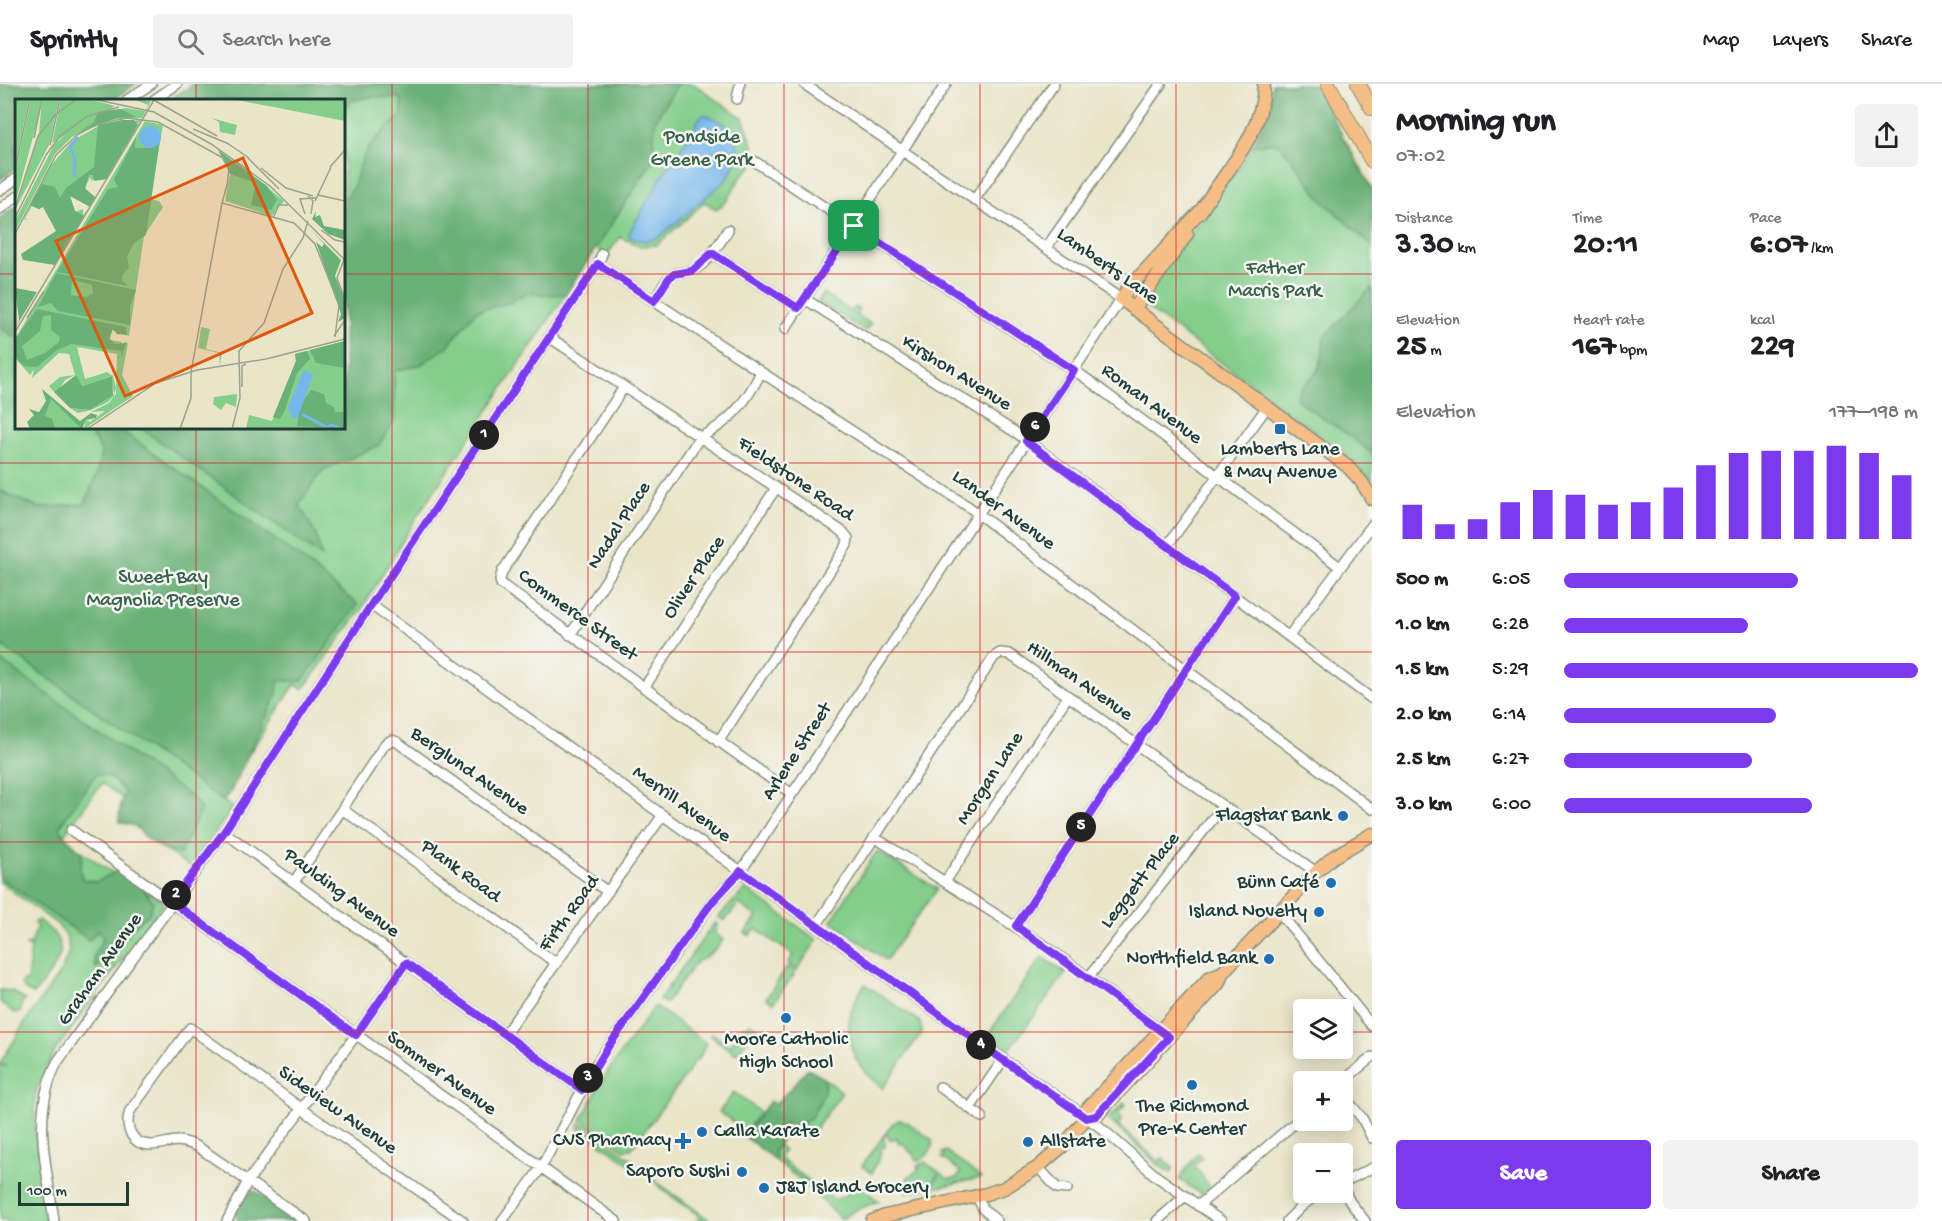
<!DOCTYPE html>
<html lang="en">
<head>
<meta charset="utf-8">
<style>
  body { margin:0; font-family:"Gochi Hand",sans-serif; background:#f2f2f2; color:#202124; height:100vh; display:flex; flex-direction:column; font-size:22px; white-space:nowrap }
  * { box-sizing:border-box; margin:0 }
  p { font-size:20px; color:#757577 }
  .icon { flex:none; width:33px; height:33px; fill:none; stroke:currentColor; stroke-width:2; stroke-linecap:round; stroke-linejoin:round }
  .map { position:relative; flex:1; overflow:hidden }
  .details { display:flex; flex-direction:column; background:#fff; width:570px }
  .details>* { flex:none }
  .controls { position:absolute; left:1293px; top:915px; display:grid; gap:12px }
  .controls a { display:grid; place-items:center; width:60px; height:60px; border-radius:6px; background:#fff; box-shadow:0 3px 15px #0003; font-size:30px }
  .scale { position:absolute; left:18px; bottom:15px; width:111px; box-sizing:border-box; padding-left:6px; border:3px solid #1f3d34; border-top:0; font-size:16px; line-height:21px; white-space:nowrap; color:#1f3d34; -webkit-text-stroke:4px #f6f6f2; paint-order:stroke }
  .pin { position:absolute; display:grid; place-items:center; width:51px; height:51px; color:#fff; margin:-26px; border-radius:12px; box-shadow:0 3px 9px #0006 }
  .km { position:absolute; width:30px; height:30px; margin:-15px; border-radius:50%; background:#222; color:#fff; font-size:16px; line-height:30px; text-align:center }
  .round { display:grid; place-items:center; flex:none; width:63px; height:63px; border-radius:6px; background:#f2f2f2 }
  .headline { display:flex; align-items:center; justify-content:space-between; height:102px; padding:0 24px }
  h1 { font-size:33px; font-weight:800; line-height:45px }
  .metrics { display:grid; grid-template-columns:repeat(3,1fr); gap:9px; height:102px; padding:6px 24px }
  .metrics div { display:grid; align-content:center }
  .metrics b { font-size:30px; font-weight:800 }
  .metrics small { font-size:16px; font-weight:400 }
  .metrics p { font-size:16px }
  .chart { height:168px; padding:12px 24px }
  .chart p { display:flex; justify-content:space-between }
  .chart svg { width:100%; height:108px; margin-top:6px; stroke:#7c3aed; stroke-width:6 }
  .action { display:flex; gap:12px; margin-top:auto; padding:12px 24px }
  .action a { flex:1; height:69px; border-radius:6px; background:#7c3aed; color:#fff; font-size:24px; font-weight:800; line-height:69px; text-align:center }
  .action a+a { background:#f2f2f2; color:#202124 }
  ul { padding:0 24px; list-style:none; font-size:20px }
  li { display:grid; grid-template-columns:96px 72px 1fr; align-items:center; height:45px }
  li i { height:15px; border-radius:8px; background:#7c3aed }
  header { display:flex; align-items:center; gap:36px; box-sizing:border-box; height:84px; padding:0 30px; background:#fff; border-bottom:2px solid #e0e0e0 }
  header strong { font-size:28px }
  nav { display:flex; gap:33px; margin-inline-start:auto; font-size:21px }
  .search { width:420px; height:54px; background:#f2f2f2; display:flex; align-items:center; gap:15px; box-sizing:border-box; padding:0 21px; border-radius:6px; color:#757577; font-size:22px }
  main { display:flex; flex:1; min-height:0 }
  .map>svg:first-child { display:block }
  .green { fill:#83ce8b; stroke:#518660; stroke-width:1.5 }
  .forest { fill:#6ab177; stroke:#447756; stroke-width:1.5 }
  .water { fill:#76b7eb; stroke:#4a7a90; stroke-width:1.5 }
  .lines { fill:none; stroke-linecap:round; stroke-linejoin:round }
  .minor-casing { stroke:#84917e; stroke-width:12 }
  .major-casing { stroke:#84917e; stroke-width:15 }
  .highway-casing { stroke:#84917e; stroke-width:16 }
  .minor { stroke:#fff; stroke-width:9 }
  .major { stroke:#f6be87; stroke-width:12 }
  .highway { stroke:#f6be87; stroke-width:14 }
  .route-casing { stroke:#fff; stroke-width:12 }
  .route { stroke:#7c3aed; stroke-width:8 }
  .grid { fill:none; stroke:#d62828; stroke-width:1.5; stroke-opacity:0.55 }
  .poi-dot { fill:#1f6fb2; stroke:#f6f6f2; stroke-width:2 }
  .labels { text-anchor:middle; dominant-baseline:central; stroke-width:5; stroke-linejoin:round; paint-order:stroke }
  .park-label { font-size:20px; fill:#38614a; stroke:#f6f6f2 }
  .street-label { font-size:20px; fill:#1f3d34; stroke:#f6f6f2 }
  .poi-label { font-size:20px; fill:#1f3d34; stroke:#f6f6f2; text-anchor:end }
  .inset-river { fill:none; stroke:#76b7eb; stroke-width:3 }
  .inset-road { fill:none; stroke:#99a28d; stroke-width:1.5 }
  .view { fill:#de580e; fill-opacity:0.15; stroke:#de580e; stroke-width:3 }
  .inset-edge { fill:none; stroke:#1f3d34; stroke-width:3 }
</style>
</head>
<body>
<header>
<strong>Sprintly</strong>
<div class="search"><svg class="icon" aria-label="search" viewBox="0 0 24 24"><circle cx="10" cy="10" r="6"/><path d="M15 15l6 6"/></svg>Search here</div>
<nav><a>Map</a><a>Layers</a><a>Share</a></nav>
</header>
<main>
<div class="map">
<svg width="1372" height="1137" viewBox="0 0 1372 1137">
  <rect width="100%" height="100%" fill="#f6f6f2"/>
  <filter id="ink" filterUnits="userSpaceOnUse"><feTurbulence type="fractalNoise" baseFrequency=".0167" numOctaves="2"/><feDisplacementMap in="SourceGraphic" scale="12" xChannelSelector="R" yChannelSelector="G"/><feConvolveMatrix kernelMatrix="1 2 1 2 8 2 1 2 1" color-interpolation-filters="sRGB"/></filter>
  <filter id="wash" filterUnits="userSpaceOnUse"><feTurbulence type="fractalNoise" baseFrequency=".008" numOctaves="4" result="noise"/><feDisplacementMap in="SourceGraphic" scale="24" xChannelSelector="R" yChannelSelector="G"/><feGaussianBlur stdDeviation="1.35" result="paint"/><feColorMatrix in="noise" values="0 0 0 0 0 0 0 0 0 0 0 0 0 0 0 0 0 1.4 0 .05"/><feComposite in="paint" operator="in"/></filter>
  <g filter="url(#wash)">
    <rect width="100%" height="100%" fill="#eae5c9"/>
    <path class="green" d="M193,0H694L743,34L753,61L752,83C742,87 733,106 728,115C725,119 720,122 716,125L705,118L657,161L639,162L620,153L607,171L595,164L551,210H566L416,434L361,526L303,605L295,600L220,714L233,724L190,783L166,767L180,770L159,742L102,699L62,753L131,802L94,872L96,883L129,846L149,830L145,804L161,817L163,820L55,967L38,1002L35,1012L34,1040L48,1127L46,1137H0V981L7,983L0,979L14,957L21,944L62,886L69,867L66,851L57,840L0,798V134L16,122V344H344V16H169Z
      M1272,0H1314L1372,105V397L1352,375L1146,223L1150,220V217L1144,215C1166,185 1187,155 1208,125C1234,88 1272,48 1272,0Z
      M823,209L851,228L855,223L859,225L857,231L871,240L866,246H863L818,218Z
      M877,767L937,805L886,876L831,837Z
      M746,805L817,856L797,886L788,879L793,871L756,845L750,852L745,849L757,833L739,820L724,837L718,833Z
      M38,836C77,862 57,879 36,908L33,910L24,905L21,899L23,897H27L31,863L25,861L31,860L37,843L34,839Z
      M715,838L718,840L715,849L723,856C718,863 705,876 697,877L666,919L659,916Z
      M1042,873L1066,889L1009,966L988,950Z
      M788,882L796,888L773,919L766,914Z
      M865,900L920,938L922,948L883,1004C845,977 838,938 865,900Z
      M0,906L12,907L25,916L21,920V928L14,929L0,918Z
      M655,922L706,959L700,973L693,979L689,987L631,1065L624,1066L581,1036L608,987Z
      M750,938L757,943L736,970L710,952L712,949L730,962L744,942L746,943Z
      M825,995L841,1007L842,1009L808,1054L800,1048L804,1039L812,1032L824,1009Z
      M734,1008L760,1028L746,1047L719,1028Z
      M1124,1019L1126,1020L1118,1029L1122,1035L1118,1041L1158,1077L1163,1074L1173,1084L1171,1089L1157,1080L1108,1035Z
      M899,1036L907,1038L932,1056C935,1064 926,1074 919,1077L902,1059L899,1060L897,1054L889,1056L888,1051L884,1052L885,1063L881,1064L880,1072L872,1089L862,1082L892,1040Z
      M580,1039L634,1077L632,1080L711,1137H697L699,1132L659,1103L660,1101L578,1044Z
      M778,1061L784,1066L779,1074L835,1116L848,1110L853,1098L879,1117L858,1125L841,1135L804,1099L775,1076L774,1067Z
      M946,1067L981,1094L929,1105L941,1089L948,1095L957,1094L961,1088L942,1074L944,1070L942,1069Z
      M1198,1069L1203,1073L1193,1082L1195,1085L1196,1084L1210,1103L1201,1110L1179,1095Z
      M925,1078L939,1088L928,1105L907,1109L905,1099L909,1096L907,1094L919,1085L917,1082Z"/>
    <path class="forest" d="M0,0H136L113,16H108L107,14L104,16H16V84L0,96Z
      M193,0H678L655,37L653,76L566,210L551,211L526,209L509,219L476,227L447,263L420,281L394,287V338L378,362L323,386L299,420L316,451L322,473L141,344H344V115C360,101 355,83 368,65C377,52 390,42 402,31L401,14L372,13L352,16L344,24V16H169Z
      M1272,0H1314L1372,105V162L1320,114L1290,72L1278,60L1270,59L1252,62C1262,41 1272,23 1272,0Z
      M16,122V255L0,243V134Z
      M1372,203V370L1354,355L1298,317L1296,314L1299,306L1317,288L1322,274L1324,253Z
      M84,344H118L298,472L358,521L302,597H278L277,610L231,707L223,717L0,560V407L39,424L84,420L97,390L101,367L89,347Z
      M0,576L194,715L201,725L180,770L166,767L150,757L135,742L119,738L120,721L125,708L110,693L96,690L60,742L62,749L83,770L80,785L82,795L97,798L118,786C134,793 144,803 153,818L149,830L129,846L96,884L94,872L103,854L98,846L89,856L0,794Z
      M807,985H810L825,995L824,1009L812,1032L804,1039L800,1048L786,1039L779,1048L784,1052L774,1067L775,1076L744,1052L770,1017L775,1021C786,1008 797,999 807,985Z
      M255,1107L300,1137H238C233,1125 243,1109 255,1107Z"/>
    <path class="water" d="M704,31C710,32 716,35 721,38C745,54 740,76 725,97L658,154L645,157L630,154L629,150L633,142L668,82L689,53L700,33Z"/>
  </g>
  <g filter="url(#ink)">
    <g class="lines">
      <defs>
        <path id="minor" d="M737,15L740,0
          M127,16L151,0
          M154,16L177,0
          M754,77L1084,293L1340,483
          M0,106L16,95
          M975,115L1054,0
          M0,125L16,113
          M1046,164L1161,0
          M712,169L798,224
          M598,180L761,288L969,423L1372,725
          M805,215L1018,350L1372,615
          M654,217C659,209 666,194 674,190C680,188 688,189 693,186C708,179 719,160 728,146
          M785,245L946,0
          M549,253L843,448L848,454L847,461L718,658
          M624,303L502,488L500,496L501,500L792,710
          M1167,462L1267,323
          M371,521L950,938L1100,1043L1156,1092L1221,1137
          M570,551L700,353C729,340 747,317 761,288
          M1289,552L1372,441
          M644,604L776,404
          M342,725L556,879
          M71,746L616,1137
          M224,748L582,1006
          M874,753L1044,861L1165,950
          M294,798L385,660L392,656L397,658L608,808
          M945,798L1068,612
          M1279,828L1372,942
          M816,842L994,573L1000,569L1009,570L1316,788
          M1016,842L1235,512
          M1088,894L1223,722
          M505,950L663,731
          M1342,998L1372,973
          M940,1003L982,1033
          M1342,1010L1362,1034L1372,1054
          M970,1024L1003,976
          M1038,1083L1057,1104L1067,1105
          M1342,1099L1372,1084
          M1342,1102L1350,1118L1365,1137
          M977,1112L983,1125L997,1137
          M1198,1122L1304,1031
          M54,1137C47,1082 30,1029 58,977L224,748L371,521L598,180L602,170
          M227,1137L248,1097L356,951L406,879
          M306,1137L198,1063C192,1060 186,1058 179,1057C169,1057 161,1061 151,1061C132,1061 124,1043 130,1027L190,944L316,1035L463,1137
          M502,1137L541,1084L593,985L608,963L713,817L741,787L1121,215L804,0
          M1157,1137L1185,1112
          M1287,1137L1303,1121L1321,1108"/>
        <path id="major" d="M1203,124L1127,206L1121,215L1347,382L1361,397L1372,415
          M1199,130C1224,87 1263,53 1264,0
          M1134,225L1187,150
          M1086,1034L1097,1032L1100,1028L1218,900L1223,888L1316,788L1333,773L1372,750
          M872,1137L885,1132L986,1110L1004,1104L1037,1084L1065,1060L1086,1034L1087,1025L1209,894L1223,888"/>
        <path id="highway" d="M1328,0L1372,77
          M1358,0L1372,24"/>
      </defs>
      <use href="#minor" class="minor-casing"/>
      <use href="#major" class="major-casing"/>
      <use href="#highway" class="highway-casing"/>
      <use href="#minor" class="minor"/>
      <use href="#major" class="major"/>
      <use href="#highway" class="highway"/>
    </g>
  </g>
  <g class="lines" filter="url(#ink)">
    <defs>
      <path id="route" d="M854,142L1074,286L1026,357L1235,512L1016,842L1169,953L1096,1032L1086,1034L1003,976L741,787L713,817L691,847L608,963L582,1006L406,879L356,951L172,818L224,748L371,521L598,180L654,217L669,194L674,190L692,187L712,169L798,224Z"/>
    </defs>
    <use href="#route" class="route-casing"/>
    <use href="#route" class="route"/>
  </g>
  <path class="grid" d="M196,0V16M392,0V1137M588,0V1137M784,0V1137M980,0V1137M1176,0V1137M0,190H16M344,190H1372M196,344V1137M0,379H1372M0,568H1372M0,758H1372M0,948H1304M1342,948H1372"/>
  <g class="poi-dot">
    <rect x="1274" y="339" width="12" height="12" rx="3"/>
    <circle cx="1343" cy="732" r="6"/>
    <circle cx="1331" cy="799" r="6"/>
    <circle cx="1319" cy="828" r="6"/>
    <circle cx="1269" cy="875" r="6"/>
    <circle cx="786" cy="934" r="6"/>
    <circle cx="1192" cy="1001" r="6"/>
    <circle cx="702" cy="1048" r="6"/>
    <path d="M680 1048h6v6h6v6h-6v6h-6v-6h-6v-6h6z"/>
    <circle cx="1028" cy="1058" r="6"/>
    <circle cx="742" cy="1088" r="6"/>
    <circle cx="764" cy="1104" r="6"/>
  </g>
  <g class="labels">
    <g class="park-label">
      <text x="702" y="54">Pondside<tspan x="702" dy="23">Greene Park</tspan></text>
      <text x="1275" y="185">Father<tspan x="1275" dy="23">Macris Park</tspan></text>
      <text x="163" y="494">Sweet Bay<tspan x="163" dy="23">Magnolia Preserve</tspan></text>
    </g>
    <g class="street-label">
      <text transform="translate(1107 183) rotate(35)">Lamberts Lane</text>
      <text transform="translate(956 290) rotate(32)">Kirshon Avenue</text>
      <text transform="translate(1151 321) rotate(37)">Roman Avenue</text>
      <text transform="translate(795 396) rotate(34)">Fieldstone Road</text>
      <text transform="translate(1003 427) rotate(36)">Lander Avenue</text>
      <text transform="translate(620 442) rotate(-57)">Nadal Place</text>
      <text transform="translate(695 494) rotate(-56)">Oliver Place</text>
      <text transform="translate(577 532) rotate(36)">Commerce Street</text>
      <text transform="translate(1079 598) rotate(35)">Hillman Avenue</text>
      <text transform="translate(798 668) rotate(-57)">Arlene Street</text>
      <text transform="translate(469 688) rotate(35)">Berglund Avenue</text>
      <text transform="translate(991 695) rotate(-57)">Morgan Lane</text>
      <text transform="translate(681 721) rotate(36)">Merrill Avenue</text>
      <text transform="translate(460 788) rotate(36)">Plank Road</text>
      <text transform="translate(1141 797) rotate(-52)">Leggett Place</text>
      <text transform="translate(341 810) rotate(36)">Paulding Avenue</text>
      <text transform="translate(570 830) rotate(-54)">Firth Road</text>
      <text transform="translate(101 886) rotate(-55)">Graham Avenue</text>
      <text transform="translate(441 990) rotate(36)">Sommer Avenue</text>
      <text transform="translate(337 1027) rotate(35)">Sideview Avenue</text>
    </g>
    <g class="poi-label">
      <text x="1280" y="366" text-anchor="middle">Lamberts Lane<tspan x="1280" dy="23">&amp; May Avenue</tspan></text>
      <text x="1331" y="732">Flagstar Bank</text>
      <text x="1319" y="799">Bünn Café</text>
      <text x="1307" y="828">Island Novelty</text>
      <text x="1257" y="875">Northfield Bank</text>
      <text x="786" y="956" text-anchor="middle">Moore Catholic<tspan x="786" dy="23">High School</tspan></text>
      <text x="1192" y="1023" text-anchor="middle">The Richmond<tspan x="1192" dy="23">Pre-K Center</tspan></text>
      <text x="714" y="1048" text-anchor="start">Calla Karate</text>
      <text x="671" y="1057">CVS Pharmacy</text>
      <text x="1040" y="1058" text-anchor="start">Allstate</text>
      <text x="730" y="1088">Saporo Sushi</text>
      <text x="776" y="1104" text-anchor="start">J&amp;J Island Grocery</text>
    </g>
  </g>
  <g transform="translate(15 15)">
    <rect width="330" height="330" fill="#eae5c9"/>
    <path d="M0,0H14L0,66ZM16,0H26L25,12L0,105V74ZM27,0H44L34,46L0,111L24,34ZM46,0H74L100,7L37,44ZM118,0L136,2L127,19L92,21L57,38L40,55L0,132V122L40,44L75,17L110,9L131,12L133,6ZM330,0V22L222,1V0ZM196,19L222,26L220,36L205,33L204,23ZM126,21L77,82L75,78L70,89L81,99L66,102L55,97L60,113L68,110V116L75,109L53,145L28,107L24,110L17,107L10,119L13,121L9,120L33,70L57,42L89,24ZM130,22L148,26L135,100L144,102L148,108L129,137L114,237L97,231L95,241L107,243L108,256L109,243L113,244L107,276L118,297L69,330L71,321L75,323L90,312L76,313L94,304L101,295L102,255L62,248L70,280L92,273L98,277L101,289L99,297L93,303L76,311L63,314L55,309L75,311L99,295L96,277L67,287L60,276L50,281L41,295L34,287L45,278L60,276L54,255L44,254L17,279L19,270L15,276L0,259V240ZM222,64L269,102L257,117L210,102L215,75ZM186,228L195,230L191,250L207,254L205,266L204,254L183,249ZM330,242V330H231L234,316L257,322L281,262L280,255ZM222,295L221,308L211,304L206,311L198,305L199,298ZM34,298L66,327L67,330H40L26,313Z" fill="#83ce8b"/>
    <path d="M105,10L121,18L102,19L64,34L79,23L83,13ZM107,21H119L123,26L92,80L79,82L78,76H74L70,90L80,98L75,108L55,97L60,112L69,117L40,166L8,161L6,155L41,132L28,108L24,110L15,106L27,85L40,88L45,99L51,89L79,68L83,26ZM146,34L131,136L119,144L112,157L114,169L108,175L107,181L113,187L42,173L93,90L103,88L99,80L121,38L120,49H134L144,44ZM203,51L252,87L262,101L256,111L236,106L241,84L215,75ZM301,112L300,118L305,116L309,127L330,131V141L313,135L297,120ZM295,130L326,161L320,177L330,201V219L323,223L326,215L301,143L307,148L309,145ZM41,174L121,191L115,207V226L43,212L36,204L23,208ZM57,180L77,186L78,194L72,198L56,196ZM0,189L22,193L0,229L4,221ZM22,210L111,228L112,236L102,235L98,230L94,239L100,245L111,244L107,257L106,252L56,245L42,251L22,268L9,267L0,258V240ZM36,216V231L45,238L44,243L30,254L12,261L7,247L25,232L28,217ZM330,242V269L301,264L295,251ZM292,252L295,260L282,274L270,311L265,320L258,318L281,262L280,255ZM61,276L67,287L97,277L98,296L75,311L55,309L39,293ZM27,290L65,322L76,314L82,316L81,319L71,321L67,330L36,300L30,317L37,320L40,330H15L12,323L19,316L14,310L24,313L31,302ZM296,291L309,295L311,304L319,308L320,313H330V330L282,327L285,306Z" fill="#6ab177" fill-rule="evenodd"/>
    <path d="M124 38a11 11 0 1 1 22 0a11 11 0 1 1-22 0ZM289,271L298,276L283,318L277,320L273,308Z" fill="#76b7eb"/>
    <path class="inset-river" d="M59,78L60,60L55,48L63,38M287,315L313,329L316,326L327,330"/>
    <path class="inset-road" d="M78,0L139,13L196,45L255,87L330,161M137,0L202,37M178,30L214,45M19,39L27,0M212,44L234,59M35,46L45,0M232,58L264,90M208,59L214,69L212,88M315,68L330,51M246,69L271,89L298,97M0,70L15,0M212,86L207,104L279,124L300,145L324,206L320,238M303,96L330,102M293,97L298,102L296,115M300,102L316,68M0,109L23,37L41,15L62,0M290,115L285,100L301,99M0,119L31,56L45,37L73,17L104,8M258,119L264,106H273M306,131L320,141L330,143M0,135L41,56L62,36L82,25L112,19L143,23L208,59M330,158L322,179L330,200M12,219L29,192M0,233L139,1M319,237L330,221M227,288V267L231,265M72,330L141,284L182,271L251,260L330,240M165,330L176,299V273L207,104M217,330L225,299L224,252L249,224L268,170L288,139L293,122"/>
    <path class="view" d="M228,59L297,214L110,297L41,142Z"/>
    <rect width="330" height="330" class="inset-edge"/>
  </g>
</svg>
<div class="controls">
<a><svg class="icon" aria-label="layers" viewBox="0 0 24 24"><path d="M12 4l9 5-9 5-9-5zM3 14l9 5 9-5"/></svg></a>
<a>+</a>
<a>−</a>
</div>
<div class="scale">100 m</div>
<div class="pin" style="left:854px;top:142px;background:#1e9e55"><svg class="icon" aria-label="arrive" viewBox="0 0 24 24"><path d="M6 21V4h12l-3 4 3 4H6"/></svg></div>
<b class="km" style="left:484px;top:351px">1</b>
<b class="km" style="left:176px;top:811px">2</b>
<b class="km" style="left:588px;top:994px">3</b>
<b class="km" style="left:981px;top:961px">4</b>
<b class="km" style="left:1081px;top:743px">5</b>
<b class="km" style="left:1035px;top:343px">6</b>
</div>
<section class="details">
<div class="headline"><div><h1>Morning run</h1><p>07:02</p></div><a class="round"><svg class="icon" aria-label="share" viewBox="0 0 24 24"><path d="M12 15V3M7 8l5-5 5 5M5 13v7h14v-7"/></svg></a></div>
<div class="metrics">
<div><p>Distance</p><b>3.30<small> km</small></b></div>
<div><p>Time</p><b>20:11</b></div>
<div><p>Pace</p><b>6:07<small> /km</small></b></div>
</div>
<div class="metrics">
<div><p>Elevation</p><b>25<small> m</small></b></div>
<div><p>Heart rate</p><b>167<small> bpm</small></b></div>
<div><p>kcal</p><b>229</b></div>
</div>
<div class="chart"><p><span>Elevation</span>177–198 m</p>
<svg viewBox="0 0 160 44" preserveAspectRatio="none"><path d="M5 44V30M15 44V38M25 44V36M35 44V29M45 44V24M55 44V26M65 44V30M75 44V29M85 44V23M95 44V14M105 44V9M115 44V8M125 44V8M135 44V6M145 44V9M155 44V18"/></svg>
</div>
<ul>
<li><b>500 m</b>6:05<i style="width:66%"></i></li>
<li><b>1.0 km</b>6:28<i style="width:52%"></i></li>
<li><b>1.5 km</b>5:29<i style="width:100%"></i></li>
<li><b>2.0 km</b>6:14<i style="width:60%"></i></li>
<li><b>2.5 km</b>6:27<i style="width:53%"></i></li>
<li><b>3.0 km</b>6:00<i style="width:70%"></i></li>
</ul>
<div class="action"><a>Save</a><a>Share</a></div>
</section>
</main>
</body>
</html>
